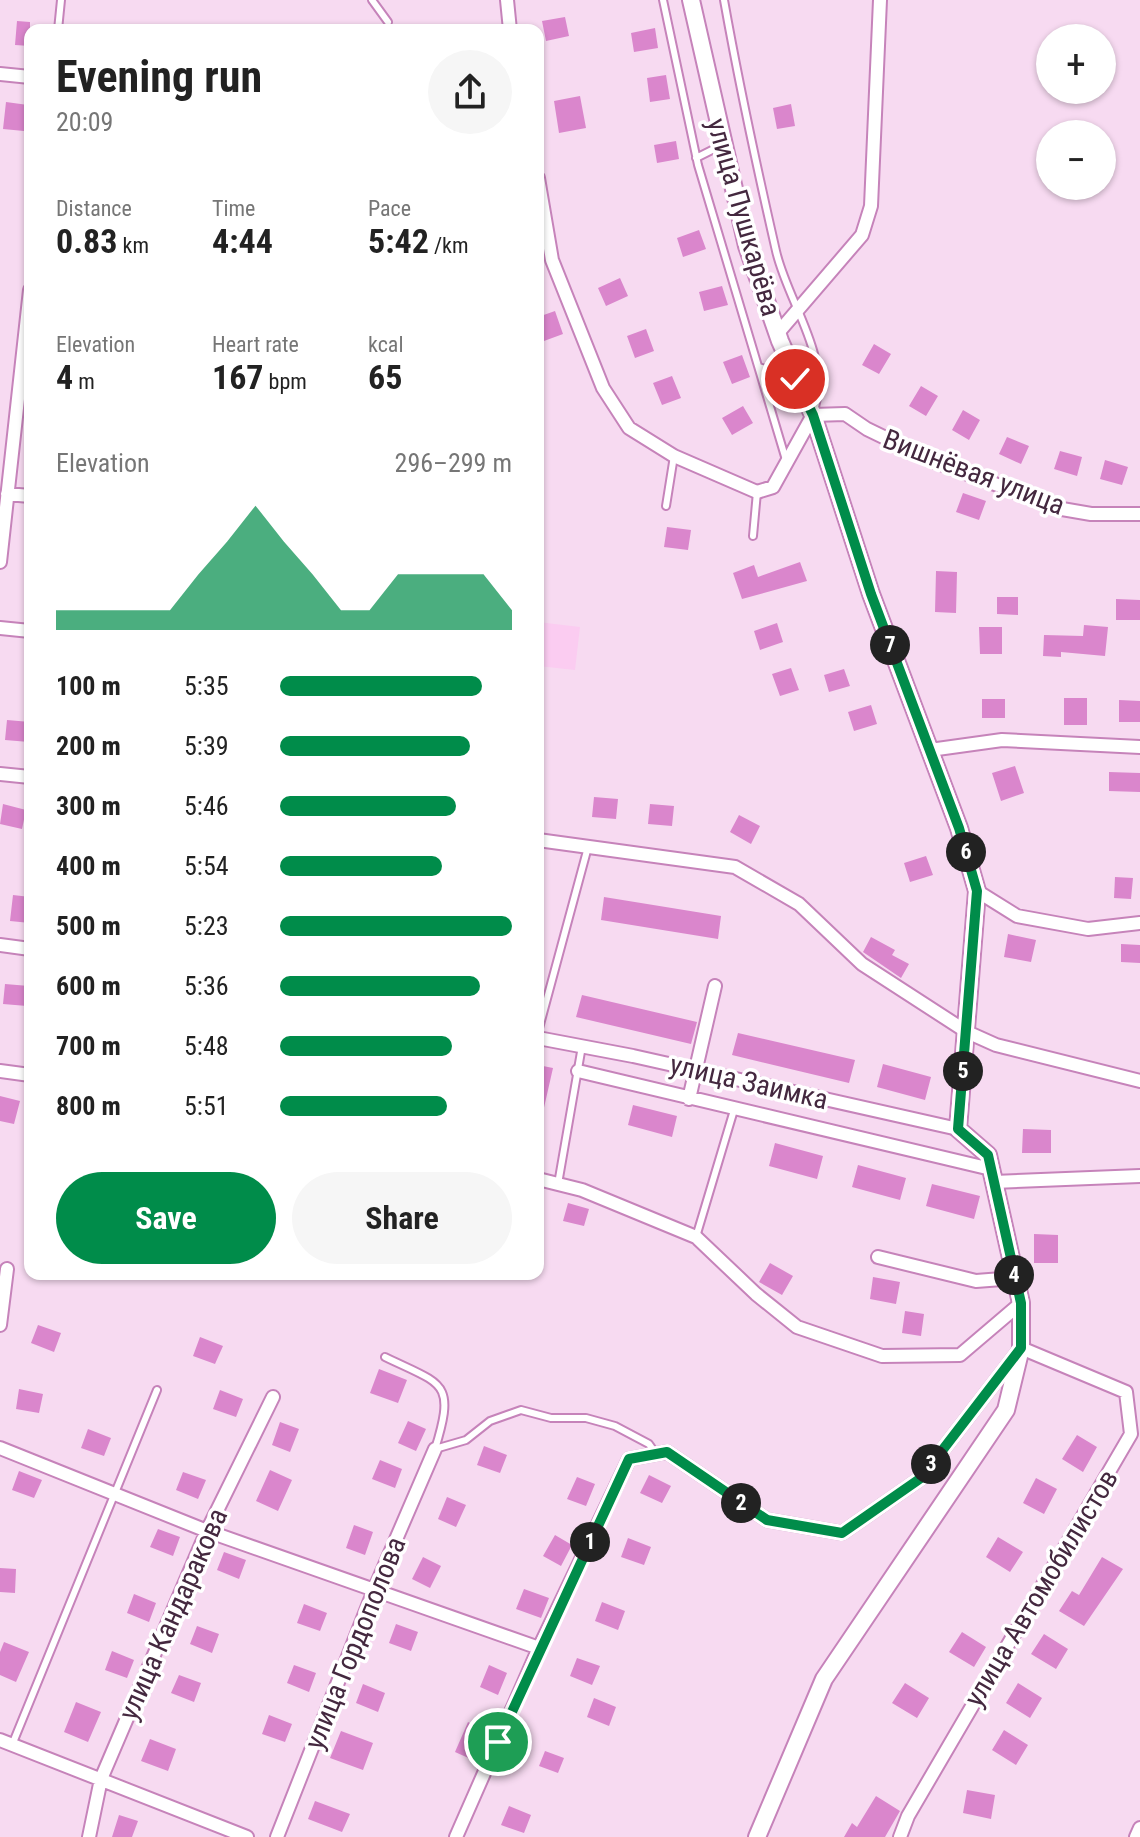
<!DOCTYPE html>
<html lang="en">
<head>
<meta charset="utf-8">
<style>
  body { margin:0; font-family:"Roboto Condensed",sans-serif; background:#f6f6f6; color:#222; height:100vh; display:flex; flex-direction:column; font-size:30px; white-space:nowrap }
  * { box-sizing:border-box; margin:0 }
  p { font-size:26px; color:#767676 }
  .icon { flex:none; width:44px; height:44px; fill:none; stroke:currentColor; stroke-width:2; stroke-linecap:round; stroke-linejoin:round }
  .map { position:relative; flex:1; overflow:hidden }
  .drawer { position:absolute; left:24px; top:24px; width:520px; height:1256px; display:flex; flex-direction:column; background:#fff; border-radius:16px; box-shadow:0 2px 6px #0004 }
  .drawer>* { flex:none }
  .tools { position:absolute; left:1036px; top:24px; display:grid; gap:16px }
  .tools a { display:grid; place-items:center; width:80px; height:80px; border-radius:50%; background:#fff; box-shadow:0 2px 6px #0004; font-size:40px }
  .pin { position:absolute; display:grid; place-items:center; width:68px; height:68px; color:#fff; margin:-34px; border:4px solid #fff; border-radius:50%; box-shadow:0 2px 8px #0007 }
  .km { position:absolute; width:40px; height:40px; margin:-20px; border-radius:50%; background:#222; color:#fff; font-size:22px; line-height:40px; text-align:center }
  .round { display:grid; place-items:center; flex:none; width:84px; height:84px; border-radius:42px; background:#f6f6f6 }
  .headline { display:flex; align-items:center; justify-content:space-between; height:136px; padding:0 32px }
  h1 { font-size:44px; font-weight:700; line-height:60px }
  .figures { display:grid; grid-template-columns:repeat(3,1fr); gap:12px; height:136px; padding:8px 32px }
  .figures div { display:grid; align-content:center }
  .figures b { font-size:34px; font-weight:700 }
  .figures small { font-size:22px; font-weight:400 }
  .figures p { font-size:22px }
  .chart { height:224px; padding:16px 32px }
  .chart p { display:flex; justify-content:space-between }
  .chart svg { width:100%; height:144px; margin-top:8px; fill:#008c4a; opacity:.7 }
  .action { display:flex; gap:16px; margin-top:auto; padding:16px 32px }
  .action a { flex:1; height:92px; border-radius:48px; background:#008c4a; color:#fff; font-size:32px; font-weight:700; line-height:92px; text-align:center }
  .action a+a { background:#f6f6f6; color:#222 }
  ul { padding:0 32px; list-style:none; font-size:26px }
  li { display:grid; grid-template-columns:128px 96px 1fr; align-items:center; height:60px }
  li i { height:20px; border-radius:10px; background:#008c4a }
  .map>svg:first-child { display:block }
  .built { fill:#fbccf1 }
  .building { fill:#da86cc }
  .lines { fill:none; stroke-linecap:round; stroke-linejoin:round }
  .service-casing { stroke:#c683ba; stroke-width:10 }
  .minor-casing { stroke:#c683ba; stroke-width:16 }
  .tertiary-casing { stroke:#c683ba; stroke-width:20 }
  .service { stroke:#fff; stroke-width:6 }
  .minor { stroke:#fff; stroke-width:12 }
  .tertiary { stroke:#fff; stroke-width:16 }
  .route-casing { stroke:#fff; stroke-width:16 }
  .route { stroke:#008c4a; stroke-width:10 }
  .labels { text-anchor:middle; dominant-baseline:central; stroke-width:7; stroke-linejoin:round; paint-order:stroke }
  .street-label { font-size:28px; fill:#44283f; stroke:#fff }
</style>
</head>
<body>
<div class="map">
<svg width="1140" height="1837" viewBox="0 0 1140 1837">
  <rect width="100%" height="100%" fill="#f7daf1"/>
  <path class="built" d="M538,622L580,627L575,670L538,666Z"/>
  <path class="building" d="M565,17L569,36L546,41L542,21Z
    M17,21L30,22V46L15,45Z
    M655,28L658,48L634,52L631,33Z
    M666,75L670,99L650,102L647,78Z
    M580,96L586,128L559,133L554,101Z
    M6,102L28,105L24,131L3,129Z
    M791,104L795,126L777,129L773,108Z
    M676,141L679,159L657,163L654,145Z
    M699,230L706,249L683,257L677,238Z
    M620,278L628,296L606,306L598,288Z
    M722,286L728,305L704,311L699,292Z
    M555,311L563,334L544,341L538,317Z
    M646,329L654,351L635,358L627,336Z
    M874,344L891,354L879,374L862,365Z
    M742,355L750,377L732,384L723,362Z
    M672,376L681,398L662,405L653,383Z
    M921,386L938,396L926,416L909,406Z
    M743,406L753,423L732,435L722,418Z
    M963,410L980,420L969,440L952,430Z
    M1007,437L1029,446L1021,464L999,454Z
    M1060,451L1082,457L1077,476L1054,469Z
    M1105,460L1128,467L1122,485L1100,479Z
    M963,493L986,501L979,520L956,512Z
    M667,527L691,530L688,550L664,547Z
    M800,562L807,581L742,599L733,573L754,565L758,577Z
    M936,571L957,572L956,613L935,612Z
    M997,597H1018V615L997,614Z
    M1116,599L1140,600V620H1116Z
    M777,623L783,642L760,650L754,631Z
    M1084,625L1108,627L1105,656L1061,652V657L1043,656L1044,635L1083,636Z
    M979,627H1002V654H980Z
    M791,668L799,690L780,696L772,674Z
    M844,669L850,686L829,692L824,675Z
    M1064,698H1087V725H1064Z
    M982,699H1005V718H982Z
    M1119,700L1140,701V722H1119Z
    M871,705L877,724L854,731L848,712Z
    M7,720L30,722L29,742L5,740Z
    M1015,766L1024,793L1001,801L992,773Z
    M1109,772L1140,773V792L1109,791Z
    M594,797L618,799L616,819L592,817Z
    M3,804L26,810L22,829L0,824Z
    M650,804L674,806L672,826L648,824Z
    M739,815L760,826L751,844L730,832Z
    M926,856L933,875L910,882L904,863Z
    M1115,877L1133,878L1131,899L1114,898Z
    M13,895L30,897V923L10,921Z
    M604,897L721,916L718,939L601,920Z
    M1008,934L1036,940L1031,962L1004,957Z
    M871,937L895,950L892,955L909,964L901,978L863,952Z
    M1121,944L1140,945V963L1121,962Z
    M5,984L29,986L27,1006L3,1004Z
    M582,995L697,1022L691,1044L576,1017Z
    M738,1033L855,1060L849,1083L732,1055Z
    M883,1064L931,1077L925,1100L877,1087Z
    M538,1065L553,1068L543,1112H538Z
    M0,1096L20,1101L14,1124L0,1121Z
    M633,1105L677,1116L672,1137L628,1125Z
    M1023,1129L1051,1130V1153H1022Z
    M775,1143L823,1156L817,1179L769,1166Z
    M858,1165L906,1178L900,1200L852,1187Z
    M932,1184L980,1196L974,1219L926,1206Z
    M568,1203L589,1209L584,1226L563,1221Z
    M1034,1234L1058,1235V1263H1034Z
    M770,1263L793,1276L782,1295L759,1282Z
    M873,1277L900,1282L896,1304L870,1299Z
    M905,1311L924,1314L921,1336L902,1333Z
    M38,1325L61,1333L54,1352L31,1343Z
    M200,1337L223,1346L215,1364L193,1356Z
    M379,1369L407,1380L398,1403L370,1393Z
    M19,1389L43,1394L39,1413L16,1409Z
    M220,1390L243,1399L236,1417L213,1409Z
    M408,1421L426,1429L416,1451L398,1443Z
    M280,1422L299,1429L290,1452L272,1445Z
    M88,1429L111,1438L104,1456L81,1448Z
    M1077,1435L1097,1447L1083,1472L1062,1459Z
    M484,1446L507,1455L500,1473L477,1465Z
    M380,1460L402,1469L395,1488L372,1479Z
    M270,1470L292,1480L278,1511L256,1501Z
    M19,1471L42,1480L34,1498L12,1490Z
    M183,1472L206,1480L198,1499L176,1490Z
    M649,1475L671,1486L662,1503L640,1493Z
    M577,1477L595,1484L586,1506L567,1499Z
    M1036,1478L1057,1489L1044,1514L1023,1503Z
    M447,1497L466,1505L456,1527L438,1519Z
    M354,1525L373,1532L365,1555L346,1548Z
    M158,1529L180,1537L173,1556L150,1547Z
    M555,1535L572,1545L561,1566L543,1556Z
    M998,1537L1023,1552L1010,1572L986,1557Z
    M628,1538L651,1547L644,1565L621,1557Z
    M224,1552L246,1560L239,1579L217,1570Z
    M423,1557L441,1566L430,1588L412,1579Z
    M1102,1557L1123,1569L1084,1626L1059,1611L1072,1591L1079,1595Z
    M0,1568L16,1569L15,1593L0,1592Z
    M524,1589L549,1598L541,1618L516,1609Z
    M134,1594L156,1603L149,1622L127,1613Z
    M602,1602L625,1611L618,1630L595,1621Z
    M304,1604L327,1613L320,1631L297,1623Z
    M396,1624L418,1632L411,1651L389,1643Z
    M197,1626L219,1634L212,1653L190,1644Z
    M962,1632L986,1647L974,1667L949,1652Z
    M1044,1634L1068,1649L1056,1669L1031,1654Z
    M4,1642L29,1652L16,1682L0,1675V1652Z
    M112,1651L134,1660L127,1678L105,1670Z
    M577,1658L600,1666L592,1685L570,1676Z
    M294,1665L316,1673L309,1692L287,1683Z
    M489,1665L507,1673L498,1695L480,1687Z
    M179,1675L201,1683L194,1702L171,1693Z
    M905,1683L929,1698L917,1718L892,1703Z
    M1018,1683L1042,1698L1030,1718L1006,1703Z
    M363,1684L385,1693L378,1712L356,1703Z
    M594,1698L616,1707L609,1726L587,1717Z
    M76,1702L101,1712L88,1742L64,1732Z
    M269,1715L292,1724L285,1742L262,1734Z
    M468,1722L486,1731L473,1760L455,1752Z
    M1004,1730L1028,1745L1016,1765L992,1750Z
    M341,1731L373,1743L363,1770L330,1758Z
    M150,1739L176,1749L168,1771L141,1761Z
    M545,1751L564,1758L558,1773L539,1766Z
    M967,1790L995,1795L991,1819L963,1813Z
    M876,1796L900,1811L885,1837H844L852,1823L857,1827Z
    M315,1801L350,1814L342,1832L308,1819Z
    M509,1806L531,1815L524,1833L501,1825Z
    M119,1815L138,1821L132,1837H112Z"/>
  <g class="lines">
    <defs>
      <path id="service" d="M372,0L388,22
        M663,0L698,165L786,460
        M724,0C739,84 757,168 776,251C788,303 830,354 815,407
        M58,30L61,0
        M696,158L722,145
        M759,367L794,379
        M666,506L674,456
        M753,536L757,492
        M538,1032L588,847
        M558,1184L582,1046
        M696,1237L734,1110
        M385,1357C443,1385 456,1381 435,1449
        M435,1449L466,1440L490,1421L521,1410L551,1418H586L615,1426L649,1444L656,1454
        M12,1745L157,1390"/>
      <path id="minor" d="M507,0L510,30
        M0,74L30,77
        M538,178L552,260L603,388L629,428L674,456L757,492L773,487L813,415L845,414L867,429L933,461L1062,509L1091,514H1140
        M777,334L862,235L871,206L880,0
        M7,494L30,496
        M0,562L30,290
        M0,628L30,631
        M930,750L1002,740L1140,747
        M0,774L30,777
        M538,840L735,867L799,904L862,964L967,1032L996,1045L1140,1081
        M977,891L1017,916L1088,929L1140,923
        M0,945L30,949
        M538,1038L633,1056L958,1129
        M0,1071L30,1075
        M578,1071L991,1169
        M689,1099L715,986
        M538,1179L582,1190L696,1237L756,1294L797,1327L882,1356L960,1355L1021,1303
        M994,1182L1140,1176
        M878,1257L976,1281L1015,1278
        M0,1325L7,1269
        M0,1448L207,1531L539,1648L629,1459L667,1452L767,1520L842,1533L921,1478L1021,1348L1126,1392L1131,1434L908,1816L900,1837
        M0,1740L247,1837
        M89,1837L101,1779L207,1531L273,1397
        M277,1837L375,1588L435,1449
        M456,1837L539,1648
        M1136,1837L1140,1828"/>
      <path id="tertiary" d="M691,0L747,246L780,341L813,415L871,594L959,828L977,891L958,1129L988,1155L1021,1303V1348L1006,1410L824,1679L757,1837"/>
    </defs>
    <use href="#service" class="service-casing"/>
    <use href="#minor" class="minor-casing"/>
    <use href="#tertiary" class="tertiary-casing"/>
    <use href="#service" class="service"/>
    <use href="#minor" class="minor"/>
    <use href="#tertiary" class="tertiary"/>
  </g>
  <g class="lines">
    <defs>
      <path id="route" d="M498,1742L629,1459L667,1452L767,1520L842,1533L921,1478L1021,1348V1303L988,1155L958,1129L977,891L959,828L871,594L813,415L795,379"/>
    </defs>
    <use href="#route" class="route-casing"/>
    <use href="#route" class="route"/>
  </g>
  <g class="labels">
    <g class="street-label">
      <text transform="translate(744 217) rotate(74)">улица Пушкарёва</text>
      <text transform="translate(974 472) rotate(21)">Вишнёвая улица</text>
      <text transform="translate(749 1082) rotate(13)">улица Заимка</text>
      <text transform="translate(1041 1588) rotate(-59)">улица Автомобилистов</text>
      <text transform="translate(173 1614) rotate(-66)">улица Кандаракова</text>
      <text transform="translate(355 1643) rotate(-68)">улица Гордополова</text>
    </g>
  </g>
</svg>
<div class="tools">
<a>+</a>
<a>−</a>
</div>
<div class="pin" style="left:498px;top:1742px;background:#1e9e55"><svg class="icon" aria-label="arrive" viewBox="0 0 24 24"><path d="M6 21V4h12l-3 4 3 4H6"/></svg></div>
<div class="pin" style="left:795px;top:379px;background:#d93025"><svg class="icon" aria-label="check" viewBox="0 0 24 24"><path d="M5 12l5 5 9-10"/></svg></div>
<b class="km" style="left:590px;top:1542px">1</b>
<b class="km" style="left:741px;top:1503px">2</b>
<b class="km" style="left:931px;top:1464px">3</b>
<b class="km" style="left:1014px;top:1275px">4</b>
<b class="km" style="left:963px;top:1071px">5</b>
<b class="km" style="left:966px;top:852px">6</b>
<b class="km" style="left:890px;top:645px">7</b>
<section class="drawer">
<div class="headline"><div><h1>Evening run</h1><p>20:09</p></div><a class="round"><svg class="icon" aria-label="share" viewBox="0 0 24 24"><path d="M12 15V3M7 8l5-5 5 5M5 13v7h14v-7"/></svg></a></div>
<div class="figures">
<div><p>Distance</p><b>0.83<small> km</small></b></div>
<div><p>Time</p><b>4:44</b></div>
<div><p>Pace</p><b>5:42<small> /km</small></b></div>
</div>
<div class="figures">
<div><p>Elevation</p><b>4<small> m</small></b></div>
<div><p>Heart rate</p><b>167<small> bpm</small></b></div>
<div><p>kcal</p><b>65</b></div>
</div>
<div class="chart"><p><span>Elevation</span>296–299 m</p>
<svg viewBox="0 0 160 44" preserveAspectRatio="none"><path d="M0 44V38L10 38L20 38L30 38L40 38L50 27L60 17L70 6L80 17L90 27L100 38L110 38L120 27L130 27L140 27L150 27L160 38V44z"/></svg>
</div>
<ul>
<li><b>100 m</b>5:35<i style="width:87%"></i></li>
<li><b>200 m</b>5:39<i style="width:82%"></i></li>
<li><b>300 m</b>5:46<i style="width:76%"></i></li>
<li><b>400 m</b>5:54<i style="width:70%"></i></li>
<li><b>500 m</b>5:23<i style="width:100%"></i></li>
<li><b>600 m</b>5:36<i style="width:86%"></i></li>
<li><b>700 m</b>5:48<i style="width:74%"></i></li>
<li><b>800 m</b>5:51<i style="width:72%"></i></li>
</ul>
<div class="action"><a>Save</a><a>Share</a></div>
</section>
</div>
</body>
</html>
